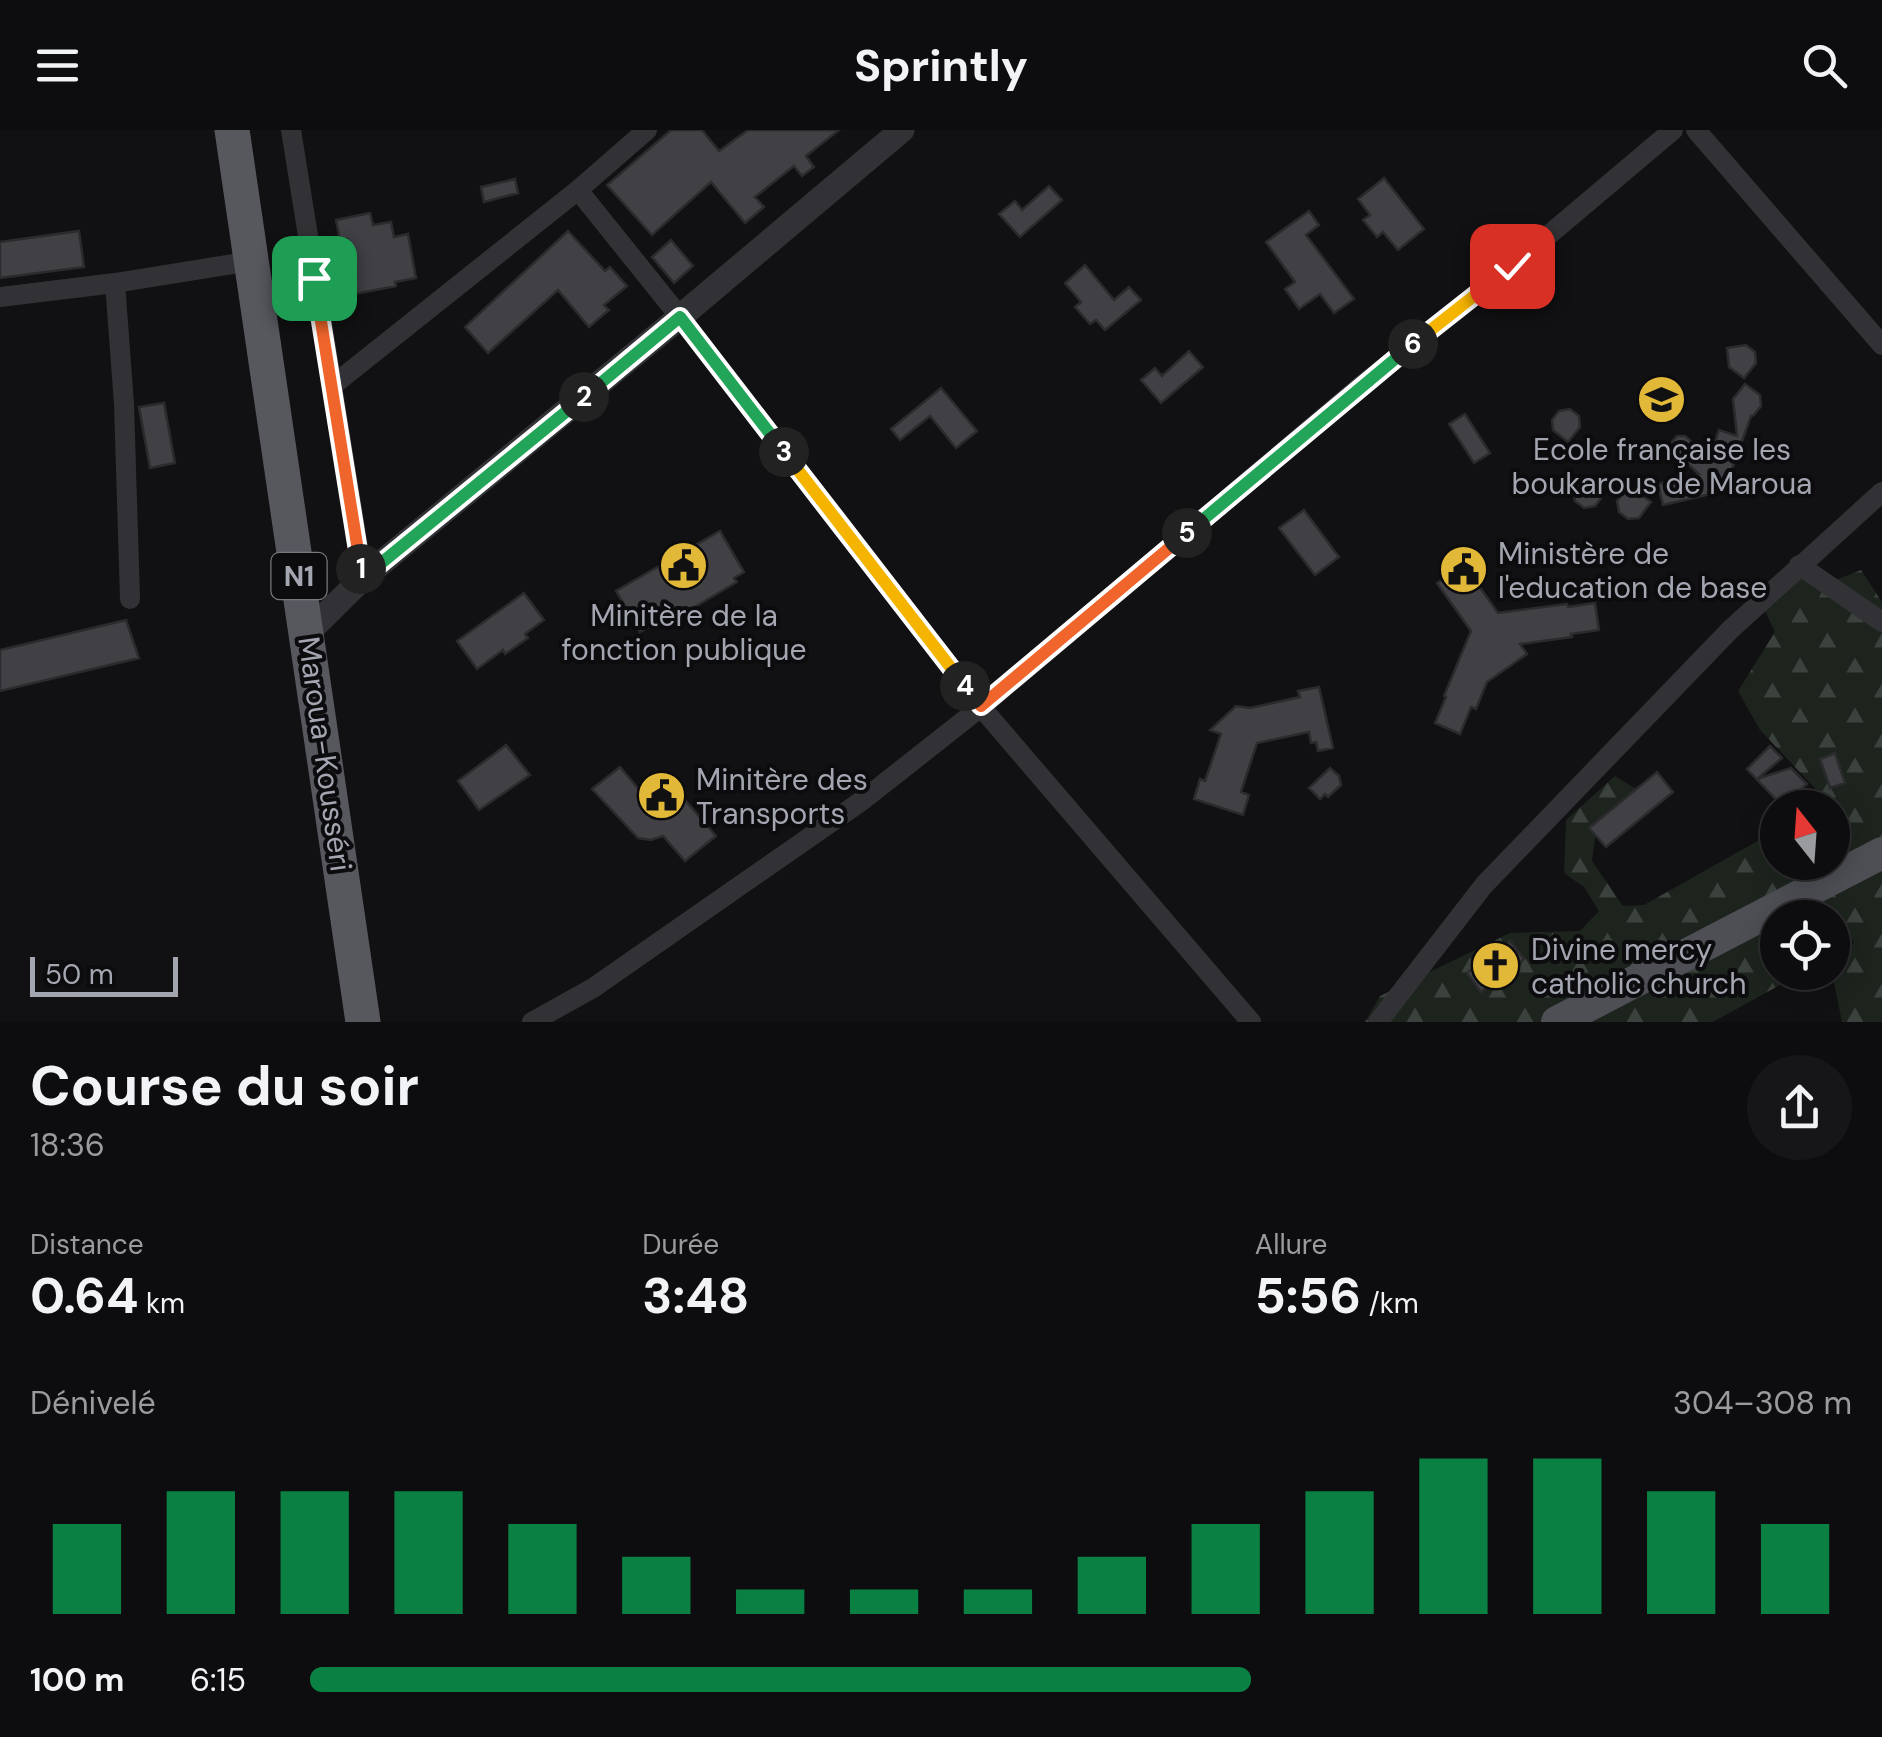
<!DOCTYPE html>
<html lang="fr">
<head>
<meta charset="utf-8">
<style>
  body { margin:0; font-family:"DM Sans",sans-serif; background:#161517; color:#f1f3f6; height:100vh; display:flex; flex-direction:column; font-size:38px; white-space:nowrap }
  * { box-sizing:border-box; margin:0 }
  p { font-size:32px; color:#9a9b9e }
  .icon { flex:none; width:55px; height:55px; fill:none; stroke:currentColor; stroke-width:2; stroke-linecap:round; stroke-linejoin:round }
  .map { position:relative; height:892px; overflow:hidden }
  .drawer { display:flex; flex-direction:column; background:#0d0c0e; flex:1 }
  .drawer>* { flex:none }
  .needle { width:65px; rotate:343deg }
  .buttons { position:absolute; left:1760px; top:660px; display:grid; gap:20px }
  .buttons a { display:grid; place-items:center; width:90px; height:90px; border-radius:50%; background:#0d0c0e; box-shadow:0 5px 25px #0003,0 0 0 2px #2d2c2e; font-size:50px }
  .scale { position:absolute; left:30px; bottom:25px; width:148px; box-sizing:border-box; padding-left:10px; border:5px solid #a3a6b1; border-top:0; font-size:28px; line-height:35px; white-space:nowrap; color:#a3a6b1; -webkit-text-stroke:8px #0c0b0d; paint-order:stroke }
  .pin { position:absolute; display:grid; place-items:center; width:85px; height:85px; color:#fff; margin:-42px; border-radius:20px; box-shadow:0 5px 15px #0006 }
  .km { position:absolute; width:50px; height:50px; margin:-25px; border-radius:50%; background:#222; color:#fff; font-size:28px; line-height:50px; text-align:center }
  .round { display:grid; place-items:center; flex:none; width:105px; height:105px; border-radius:52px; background:#161517 }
  .overview { display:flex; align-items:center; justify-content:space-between; height:170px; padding:0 30px }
  h1 { font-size:55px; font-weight:700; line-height:75px }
  .figures { display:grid; grid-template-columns:repeat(3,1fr); gap:15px; height:170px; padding:10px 30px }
  .figures div { display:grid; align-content:center }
  .figures b { font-size:50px; font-weight:700 }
  .figures small { font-size:28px; font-weight:400 }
  .figures p { font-size:28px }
  .chart { height:280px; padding:20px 30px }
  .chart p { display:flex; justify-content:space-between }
  .chart svg { width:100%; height:180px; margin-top:10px; stroke:#0b8043; stroke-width:6 }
  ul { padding:0 30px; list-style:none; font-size:32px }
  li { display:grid; grid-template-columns:160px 120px 1fr; align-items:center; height:75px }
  li i { height:25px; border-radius:12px; background:#0b8043 }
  header { display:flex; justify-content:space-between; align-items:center; height:130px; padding:0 30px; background:#0d0c0e; font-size:45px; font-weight:700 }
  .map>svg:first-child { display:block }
  .forest { fill:url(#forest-firs) }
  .building { fill:#404045; stroke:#2b2b2e; stroke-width:2.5 }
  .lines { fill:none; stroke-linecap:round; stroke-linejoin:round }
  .minor { stroke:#323236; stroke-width:20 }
  .tertiary { stroke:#323236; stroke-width:25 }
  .primary { stroke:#4e4f55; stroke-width:32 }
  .trunk { stroke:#56585e; stroke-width:35 }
  .split-1-casing { stroke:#fff; stroke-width:20 }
  .split-2-casing { stroke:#fff; stroke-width:20 }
  .split-3-casing { stroke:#fff; stroke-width:20 }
  .split-4-casing { stroke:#fff; stroke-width:20 }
  .split-5-casing { stroke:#fff; stroke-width:20 }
  .split-6-casing { stroke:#fff; stroke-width:20 }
  .split-7-casing { stroke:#fff; stroke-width:20 }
  .split-1 { stroke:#f0652b; stroke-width:12 }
  .split-2 { stroke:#22a559; stroke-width:12 }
  .split-3 { stroke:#22a559; stroke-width:12 }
  .split-4 { stroke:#f5b400; stroke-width:12 }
  .split-5 { stroke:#f0652b; stroke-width:12 }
  .split-6 { stroke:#22a559; stroke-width:12 }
  .split-7 { stroke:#f5b400; stroke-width:12 }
  .labels { text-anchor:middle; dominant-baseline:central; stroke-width:8; stroke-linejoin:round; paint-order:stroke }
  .shield { fill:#0c0b0d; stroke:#767880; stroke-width:2.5 }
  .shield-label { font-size:28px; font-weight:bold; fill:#a3a6b1 }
  .poi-label { font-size:30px; fill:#a3a6b1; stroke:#0c0b0d; text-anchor:start }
  .street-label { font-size:30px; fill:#a3a6b1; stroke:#0c0b0d }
</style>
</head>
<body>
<header><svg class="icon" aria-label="menu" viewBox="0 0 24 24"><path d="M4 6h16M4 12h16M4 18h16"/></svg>Sprintly<svg class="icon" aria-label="search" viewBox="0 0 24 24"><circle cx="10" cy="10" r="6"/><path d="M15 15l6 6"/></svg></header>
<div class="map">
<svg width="1882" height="892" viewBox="0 0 1882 892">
  <defs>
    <pattern id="forest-firs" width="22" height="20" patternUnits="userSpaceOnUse" patternTransform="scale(2.5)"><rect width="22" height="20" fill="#1d241e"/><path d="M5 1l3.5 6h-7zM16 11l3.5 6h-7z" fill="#3b413c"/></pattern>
  </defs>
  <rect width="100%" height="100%" fill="#111012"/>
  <path class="forest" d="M1861,440L1882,472V892H1842L1832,843L1833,822L1854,813L1831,776L1808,787L1778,788L1777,803L1760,813L1777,835L1778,842L1783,843L1789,850L1713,892H1365L1380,866L1510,803L1580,801L1599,781L1584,757L1564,743L1566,690L1615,646L1636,659L1597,693L1592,731L1623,776L1644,775L1777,700L1778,732H1832V678L1818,677L1827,671L1760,600L1738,561L1775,502L1764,479L1799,447L1823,455Z"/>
  <path class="building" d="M671,0H702L719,21L748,0H839L806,26L814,37L802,46L794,36L755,67L764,77L745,93L711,52L652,105L607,55Z
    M1384,48L1424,99L1398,120L1383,102L1377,107L1363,90L1370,85L1358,69Z
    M515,49L518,63L484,72L481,57Z
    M1049,56L1062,70L1020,107L999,84L1015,71L1022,80Z
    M1309,81L1319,95L1306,105L1354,169L1334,183L1320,164L1299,179L1285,159L1295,152L1266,112Z
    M370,83L373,95L391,92L394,107L408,104L416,148L395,152L396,156L345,166L356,149L348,109L340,111L336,90Z
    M79,101L84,137L0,148V112Z
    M568,101L605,141L610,137L627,156L604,175L609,180L589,197L558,160L488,223L465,197Z
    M671,110L693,136L674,153L652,127Z
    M1085,135L1114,170L1129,157L1141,170L1105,200L1096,190L1090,194L1075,177L1081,172L1065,153Z
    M1746,215L1755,222L1756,233L1744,248L1729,237L1727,218Z
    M1189,221L1203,237L1161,273L1141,250L1155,238L1162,246Z
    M1745,254L1760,265L1761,276L1754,285L1751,286L1727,353L1720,362L1663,375L1658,354L1699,344L1672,320V312L1677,306H1685L1710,328L1719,300L1737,306L1733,269Z
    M941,258L977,301L956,318L930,286L900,310L891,299Z
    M164,273L175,333L150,338L139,277Z
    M1570,279L1579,286L1580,297L1568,312L1553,300L1552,290L1559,281Z
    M1465,284L1490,323L1474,333L1449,294Z
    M1591,349L1600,356L1602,367L1595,376L1584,378L1575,371L1572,352Z
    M1636,361L1651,372L1639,388L1628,389L1619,382L1617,371L1624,362Z
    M1304,380L1339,427L1315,445L1279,398Z
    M720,401L744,442L734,448L737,452L676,488L673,483L640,502L616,461Z
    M1464,435L1498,483L1567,474L1568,477L1595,473L1599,500L1571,504L1572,507L1520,514L1527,524L1487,552L1476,579L1471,577L1460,604L1435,593L1446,567L1444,566L1471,501L1437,453Z
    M524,463L544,490L525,504L528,508L505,524L503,520L477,539L457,511Z
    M126,490L139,528L0,561V520Z
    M1319,557L1333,618L1318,621L1316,612L1311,613L1309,602L1257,613L1241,662L1249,665L1243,685L1194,669L1200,649L1205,651L1221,604L1210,600L1236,576L1250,578L1300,567L1298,561Z
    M506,615L530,645L479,680L458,651Z
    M1770,616L1782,628L1757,649L1791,638L1807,654L1782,676L1747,639Z
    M1835,623L1845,653L1830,658L1820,629Z
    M620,637L654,677L663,660L671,663L680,674L685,670L716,706L685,731L663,706L651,710L638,708L592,659Z
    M1330,638L1339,646L1341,655L1328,667L1325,664L1320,669L1309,658Z
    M1657,642L1673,662L1606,717L1589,698Z
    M1510,811L1524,829L1481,862L1467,843Z"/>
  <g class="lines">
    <path class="minor" d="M291,0L363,448
      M1696,0L1882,215
      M578,60L680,187L981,577L1251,892
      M115,153L124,274L130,469
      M0,167L115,153L252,131
      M332,256L578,60L647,0
      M1799,435L1882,492
      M532,892L593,858L863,670L981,577L1362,255L1512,136L1673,0
      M1378,892L1484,755L1730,500L1882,362"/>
    <path class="tertiary" d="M307,503L363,448L680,187L902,0"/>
    <path class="primary" d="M1557,892L1882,723"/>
    <path class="trunk" d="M232,0L363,892"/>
  </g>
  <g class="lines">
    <defs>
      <path id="split-1" d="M314,148L361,439"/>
      <path id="split-2" d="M361,439L363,448L584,267"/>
      <path id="split-3" d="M584,267L680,187L784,322"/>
      <path id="split-4" d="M784,322L965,556"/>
      <path id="split-5" d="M965,556L981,576L1187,403"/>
      <path id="split-6" d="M1187,403L1413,214"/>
      <path id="split-7" d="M1413,214L1512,136"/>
    </defs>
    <use href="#split-1" class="split-1-casing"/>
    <use href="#split-2" class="split-2-casing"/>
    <use href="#split-3" class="split-3-casing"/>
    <use href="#split-4" class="split-4-casing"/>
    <use href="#split-5" class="split-5-casing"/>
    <use href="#split-6" class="split-6-casing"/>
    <use href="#split-7" class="split-7-casing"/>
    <use href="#split-1" class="split-1"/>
    <use href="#split-2" class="split-2"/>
    <use href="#split-3" class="split-3"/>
    <use href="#split-4" class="split-4"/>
    <use href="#split-5" class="split-5"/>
    <use href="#split-6" class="split-6"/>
    <use href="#split-7" class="split-7"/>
  </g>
  <defs>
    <symbol id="school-disc" viewBox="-11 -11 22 22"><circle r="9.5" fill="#e2b838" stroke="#0c0b0d"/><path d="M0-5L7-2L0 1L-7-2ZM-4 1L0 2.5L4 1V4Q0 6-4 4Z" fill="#111"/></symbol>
    <symbol id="civic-disc" viewBox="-11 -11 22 22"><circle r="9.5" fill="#e2b838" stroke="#0c0b0d"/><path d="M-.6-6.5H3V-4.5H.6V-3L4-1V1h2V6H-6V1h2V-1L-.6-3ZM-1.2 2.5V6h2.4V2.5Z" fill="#111"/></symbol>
    <symbol id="church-disc" viewBox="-11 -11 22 22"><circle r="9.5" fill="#e2b838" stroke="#0c0b0d"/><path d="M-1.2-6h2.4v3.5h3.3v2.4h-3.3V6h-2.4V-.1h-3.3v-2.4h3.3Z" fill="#111"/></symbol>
  </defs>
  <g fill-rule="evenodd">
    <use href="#school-disc" x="1634" y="242" width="55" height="55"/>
    <use href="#civic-disc" x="656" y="408" width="55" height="55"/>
    <use href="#civic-disc" x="1436" y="412" width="55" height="55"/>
    <use href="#civic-disc" x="634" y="638" width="55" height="55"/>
    <use href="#church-disc" x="1468" y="808" width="55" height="55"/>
  </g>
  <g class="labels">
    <rect class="shield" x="271.5" y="423" width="55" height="46" rx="8"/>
    <g class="shield-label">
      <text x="299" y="446">N1</text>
    </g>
    <g class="poi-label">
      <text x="1662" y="319" text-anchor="middle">Ecole française les<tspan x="1662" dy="34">boukarous de Maroua</tspan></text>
      <text x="1498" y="423">Ministère de<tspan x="1498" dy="34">l'education de base</tspan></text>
      <text x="684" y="485" text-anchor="middle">Minitère de la<tspan x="684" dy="34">fonction publique</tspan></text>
      <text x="696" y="649">Minitère des<tspan x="696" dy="34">Transports</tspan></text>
      <text x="1531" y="819">Divine mercy<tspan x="1531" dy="34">catholic church</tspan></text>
    </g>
    <g class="street-label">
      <text transform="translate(325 624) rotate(82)">Maroua-Kousséri</text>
    </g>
  </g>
</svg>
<div class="buttons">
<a><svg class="needle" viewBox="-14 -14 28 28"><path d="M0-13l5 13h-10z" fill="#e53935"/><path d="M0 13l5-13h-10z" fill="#9a9b9e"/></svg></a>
<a><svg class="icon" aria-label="locate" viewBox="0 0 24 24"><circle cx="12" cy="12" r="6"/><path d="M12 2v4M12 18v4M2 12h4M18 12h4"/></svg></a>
</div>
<div class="scale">50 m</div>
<div class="pin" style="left:314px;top:148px;background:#1e9e55"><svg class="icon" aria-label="arrive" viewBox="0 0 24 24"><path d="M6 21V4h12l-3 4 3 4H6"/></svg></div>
<div class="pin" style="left:1512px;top:136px;background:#d93025"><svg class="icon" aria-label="check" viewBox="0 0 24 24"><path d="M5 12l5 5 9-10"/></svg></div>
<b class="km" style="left:361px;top:439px">1</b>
<b class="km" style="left:584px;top:267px">2</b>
<b class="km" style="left:784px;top:322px">3</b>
<b class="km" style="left:965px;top:556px">4</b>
<b class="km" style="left:1187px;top:403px">5</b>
<b class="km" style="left:1413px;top:214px">6</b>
</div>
<section class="drawer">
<div class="overview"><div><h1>Course du soir</h1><p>18:36</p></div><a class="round"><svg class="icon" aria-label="share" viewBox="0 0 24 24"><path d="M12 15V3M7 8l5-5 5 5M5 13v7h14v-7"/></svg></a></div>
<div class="figures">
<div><p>Distance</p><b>0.64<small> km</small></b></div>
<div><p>Durée</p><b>3:48</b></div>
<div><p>Allure</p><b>5:56<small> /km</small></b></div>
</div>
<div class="chart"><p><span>Dénivelé</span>304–308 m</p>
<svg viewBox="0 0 160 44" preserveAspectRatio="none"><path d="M5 44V22M15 44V14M25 44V14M35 44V14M45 44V22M55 44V30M65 44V38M75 44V38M85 44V38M95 44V30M105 44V22M115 44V14M125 44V6M135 44V6M145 44V14M155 44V22"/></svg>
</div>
<ul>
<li><b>100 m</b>6:15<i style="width:61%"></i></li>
</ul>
</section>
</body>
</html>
